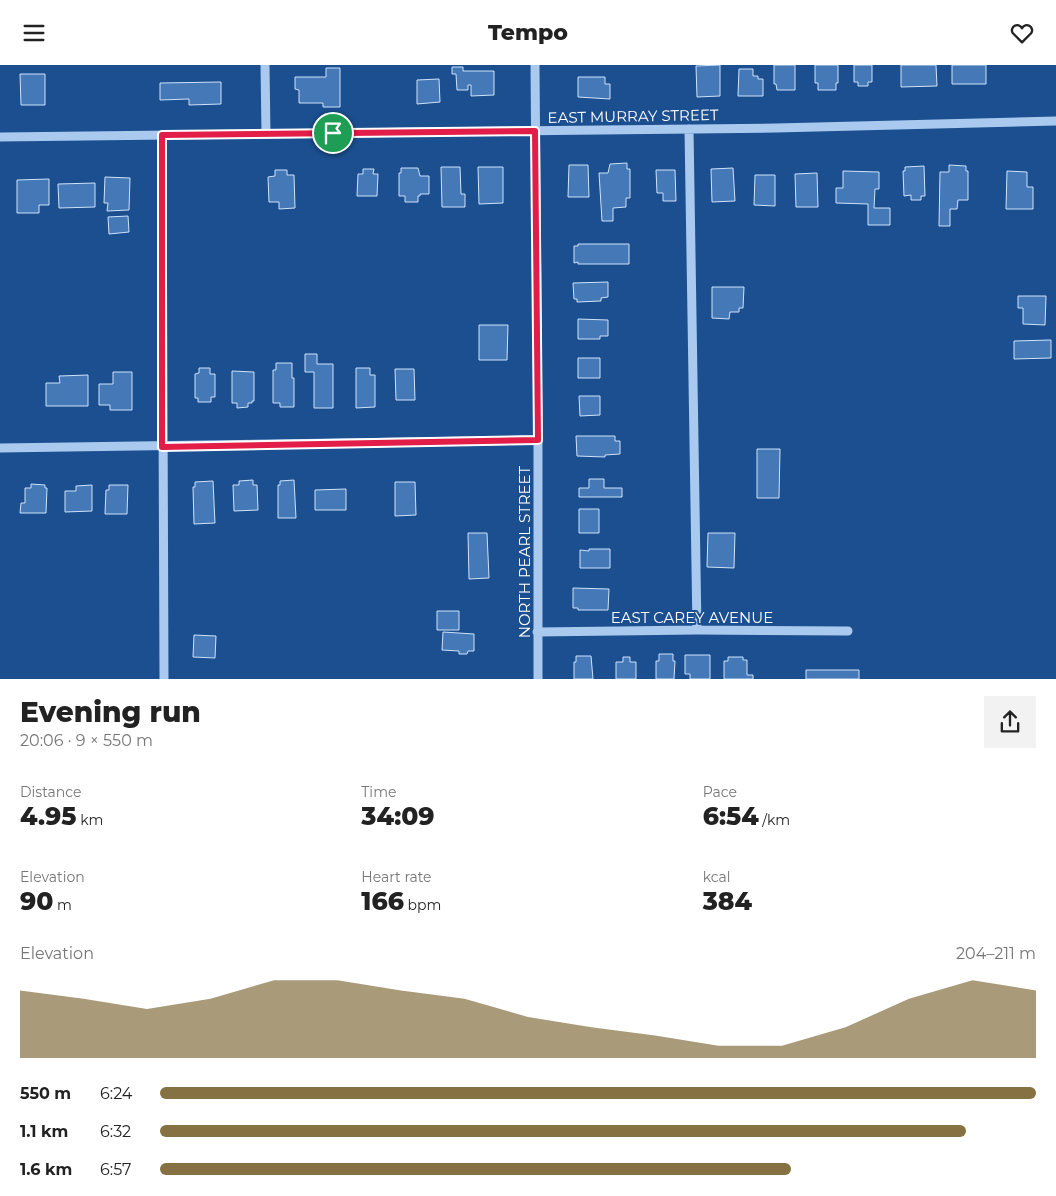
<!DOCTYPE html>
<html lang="en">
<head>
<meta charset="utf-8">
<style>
  body { margin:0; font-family:Montserrat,sans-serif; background:#f2f2f2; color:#222; height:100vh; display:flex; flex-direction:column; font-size:19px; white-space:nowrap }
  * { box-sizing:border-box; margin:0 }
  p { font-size:16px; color:#767676 }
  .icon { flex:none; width:28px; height:28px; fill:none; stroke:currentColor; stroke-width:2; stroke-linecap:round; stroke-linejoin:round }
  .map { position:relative; height:614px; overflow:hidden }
  .panel { display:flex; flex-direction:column; background:#fff; flex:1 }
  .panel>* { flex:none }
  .pin { position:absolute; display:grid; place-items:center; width:42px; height:42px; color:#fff; margin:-21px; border:2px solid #fff; border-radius:50%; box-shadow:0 1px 5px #0007 }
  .round { display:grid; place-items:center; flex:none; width:52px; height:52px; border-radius:0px; background:#f2f2f2 }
  .overview { display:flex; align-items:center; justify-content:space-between; height:85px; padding:0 20px }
  h1 { font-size:28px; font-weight:800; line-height:38px }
  .figures { display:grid; grid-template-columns:repeat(3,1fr); gap:8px; height:85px; padding:5px 20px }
  .figures div { display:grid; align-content:center }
  .figures b { font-size:25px; font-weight:800 }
  .figures small { font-size:14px; font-weight:400 }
  .figures p { font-size:14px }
  .chart { height:140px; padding:10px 20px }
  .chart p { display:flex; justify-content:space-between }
  .chart svg { width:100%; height:90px; margin-top:5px; fill:#857141; opacity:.7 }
  ul { padding:0 20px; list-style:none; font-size:16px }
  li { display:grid; grid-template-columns:80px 60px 1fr; align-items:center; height:38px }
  li i { height:12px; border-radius:6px; background:#857141 }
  header { display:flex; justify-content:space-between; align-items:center; height:65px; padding:0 20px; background:#fff; font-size:22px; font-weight:800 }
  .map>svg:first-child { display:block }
  .building { fill:#4478b7; stroke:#cfe3fa }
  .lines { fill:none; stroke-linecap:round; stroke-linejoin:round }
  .minor { stroke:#a9c9ee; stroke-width:9 }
  .route-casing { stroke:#fff; stroke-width:10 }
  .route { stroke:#e11d48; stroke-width:6 }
  .labels { text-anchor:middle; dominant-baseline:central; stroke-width:4; stroke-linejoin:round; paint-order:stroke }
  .street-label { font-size:15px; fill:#fff; stroke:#1b4f8f }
</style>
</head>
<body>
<header><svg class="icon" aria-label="menu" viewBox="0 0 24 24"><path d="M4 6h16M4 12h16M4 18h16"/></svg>Tempo<svg class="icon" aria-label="heart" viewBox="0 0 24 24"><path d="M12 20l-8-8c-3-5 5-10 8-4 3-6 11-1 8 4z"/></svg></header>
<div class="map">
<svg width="1056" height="614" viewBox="0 0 1056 614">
  <rect width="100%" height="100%" fill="#1b4f8f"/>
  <path class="building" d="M720,0V31L697,32L696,1Z
    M774,0H795V25H777L776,19H774Z
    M815,0H838V18H836V25H818V18H815Z
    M854,0H872V17H868V21H858V17H854Z
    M901,0H936L937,21L901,22Z
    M952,0H986V19H952Z
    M452,2H463V6H494V30L471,31V20H468V25H457L456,9H452Z
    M326,3H340V42H323V38H299V25L295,24V12H326Z
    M739,4H753V11H758V14H763V31H738Z
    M20,9H45V40H21Z
    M578,12H605V19H610V34L578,32Z
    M439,14L440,37L417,39V15Z
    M221,17V39L189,40V34L160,35V18Z
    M627,98V104H630V133H626V142L613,143V156H602L599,108H608L610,99Z
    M569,100H588L589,132H568Z
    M949,100L966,101V106H968V135H958L957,144H950V161H939L940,107H949Z
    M924,101L925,131H921V135H911V130L904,131L903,106H905V102Z
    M441,102H460L461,129H465V142H442Z
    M478,102H503V138L479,139Z
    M401,103H418L420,111H429V129H420V131H418V137H405V131H399V108H401Z
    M733,103L735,136L712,137L711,104Z
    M363,104H374L373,109H378L377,131H357L358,109H363Z
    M275,105H287V110H294L295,143L279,144V137H269L268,112L275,111Z
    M656,105H675L676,136H663V128H657Z
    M843,106L879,107V124H875L874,143H890V160H868V139L836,138V123H843Z
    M1007,106L1027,107V122H1033V144H1006Z
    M817,108L818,142H796L795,109Z
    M755,110H775V141L754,140Z
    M105,112L130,113L129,145L107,146L108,138H104Z
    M49,114V140H39V148H17V115Z
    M95,118V142L59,143L58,119Z
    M128,151L129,167L109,169L108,152Z
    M578,179H629V199H578V197L574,198V181H578Z
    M608,217V232L601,233V236L577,237V234H574L573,218Z
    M712,222H744L743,243H739V247H730L729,254L712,253Z
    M1018,231H1046L1045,260L1023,259V243H1018Z
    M578,254L608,255V271H600V274H578Z
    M479,260H508L507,295H479Z
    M1051,275V293L1014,294V276Z
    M305,289H317V299H333V343H314V307H305Z
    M578,293H600V313H578Z
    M276,298H292V313H294V342H280V338H273V305H276Z
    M199,303H210V309H215V332H211V337H198V333H195V309L199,308Z
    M356,303H370V310H375V342L356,343Z
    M395,304H414L415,335H396Z
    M232,306L254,307V336H252V338H248V342L237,343V338H232Z
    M113,307H132V345H110V340H99V319H113Z
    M88,310V341H46V318H60L59,311Z
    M579,331H600V350L580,351Z
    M576,371H615V376H620V389L605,390V392L577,391Z
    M757,384H780L779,433H757Z
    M589,414H604V423H622V432H579V423H589Z
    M253,415V420H257L258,445L234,446L233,420H239V416Z
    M294,415L296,453H278V420H280V416Z
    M213,416L215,458L194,459L193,422H195V417Z
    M395,417H415L416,450L395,451Z
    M31,419L45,420V423H47L46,448H20L21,438H25V423H31Z
    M92,420V446L65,447V426H76V421Z
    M109,420H128L127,449H105L106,425H109Z
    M346,424V445H315V425Z
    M579,444H599V468H579Z
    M468,468H487L489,513L469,514Z
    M708,468H735L734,503L707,502Z
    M589,484H610V503H580V485L589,486Z
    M573,523L609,524L608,545H578V543H573Z
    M437,546H459V565H437Z
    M443,567L474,569V586H468L467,589H459V586L442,585Z
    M194,570L216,571L215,593L193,592Z
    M659,589H673V596H675L674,614H656V596H659Z
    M685,590H710V614H690V609H685Z
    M576,591H591L593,614H574V597H576Z
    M623,592H630V597H636V614H616V597H623Z
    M728,592H743V595H747V610H753V614H724V596H728Z
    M806,605H859V614H806Z"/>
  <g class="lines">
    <path class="minor" d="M265,0L266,69
      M535,0L538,375V614
      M689,64L697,565
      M162,70L164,614
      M0,72L776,63L1056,56
      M0,383L538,375
      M537,567L697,565L848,566"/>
  </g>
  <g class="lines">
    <defs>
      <path id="route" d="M535,66L538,375L162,382V70Z"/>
    </defs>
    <use href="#route" class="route-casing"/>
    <use href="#route" class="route"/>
  </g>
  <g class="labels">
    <g class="street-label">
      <text transform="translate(633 51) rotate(-1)">EAST MURRAY STREET</text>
      <text transform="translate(524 487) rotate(-90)">NORTH PEARL STREET</text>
      <text x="692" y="552">EAST CAREY AVENUE</text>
    </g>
  </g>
</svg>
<div class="pin" style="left:333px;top:68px;background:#1e9e55"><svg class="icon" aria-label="arrive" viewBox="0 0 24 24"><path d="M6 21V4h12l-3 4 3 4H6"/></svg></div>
</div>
<section class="panel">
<div class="overview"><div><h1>Evening run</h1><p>20:06 · 9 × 550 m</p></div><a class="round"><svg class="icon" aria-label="share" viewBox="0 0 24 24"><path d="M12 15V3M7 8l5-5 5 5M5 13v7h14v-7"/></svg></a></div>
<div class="figures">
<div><p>Distance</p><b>4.95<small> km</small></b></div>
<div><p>Time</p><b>34:09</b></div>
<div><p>Pace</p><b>6:54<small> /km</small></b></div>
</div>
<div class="figures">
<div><p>Elevation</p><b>90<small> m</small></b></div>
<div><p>Heart rate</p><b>166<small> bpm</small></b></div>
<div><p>kcal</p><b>384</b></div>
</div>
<div class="chart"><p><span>Elevation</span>204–211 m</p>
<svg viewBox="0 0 160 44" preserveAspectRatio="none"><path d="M0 44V11L10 15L20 20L30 15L40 6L50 6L60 11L70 15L80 24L90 29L100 33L110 38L120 38L130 29L140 15L150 6L160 11V44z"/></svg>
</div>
<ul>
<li><b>550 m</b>6:24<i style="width:100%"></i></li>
<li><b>1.1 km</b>6:32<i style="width:92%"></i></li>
<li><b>1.6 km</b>6:57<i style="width:72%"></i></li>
</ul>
</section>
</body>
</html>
